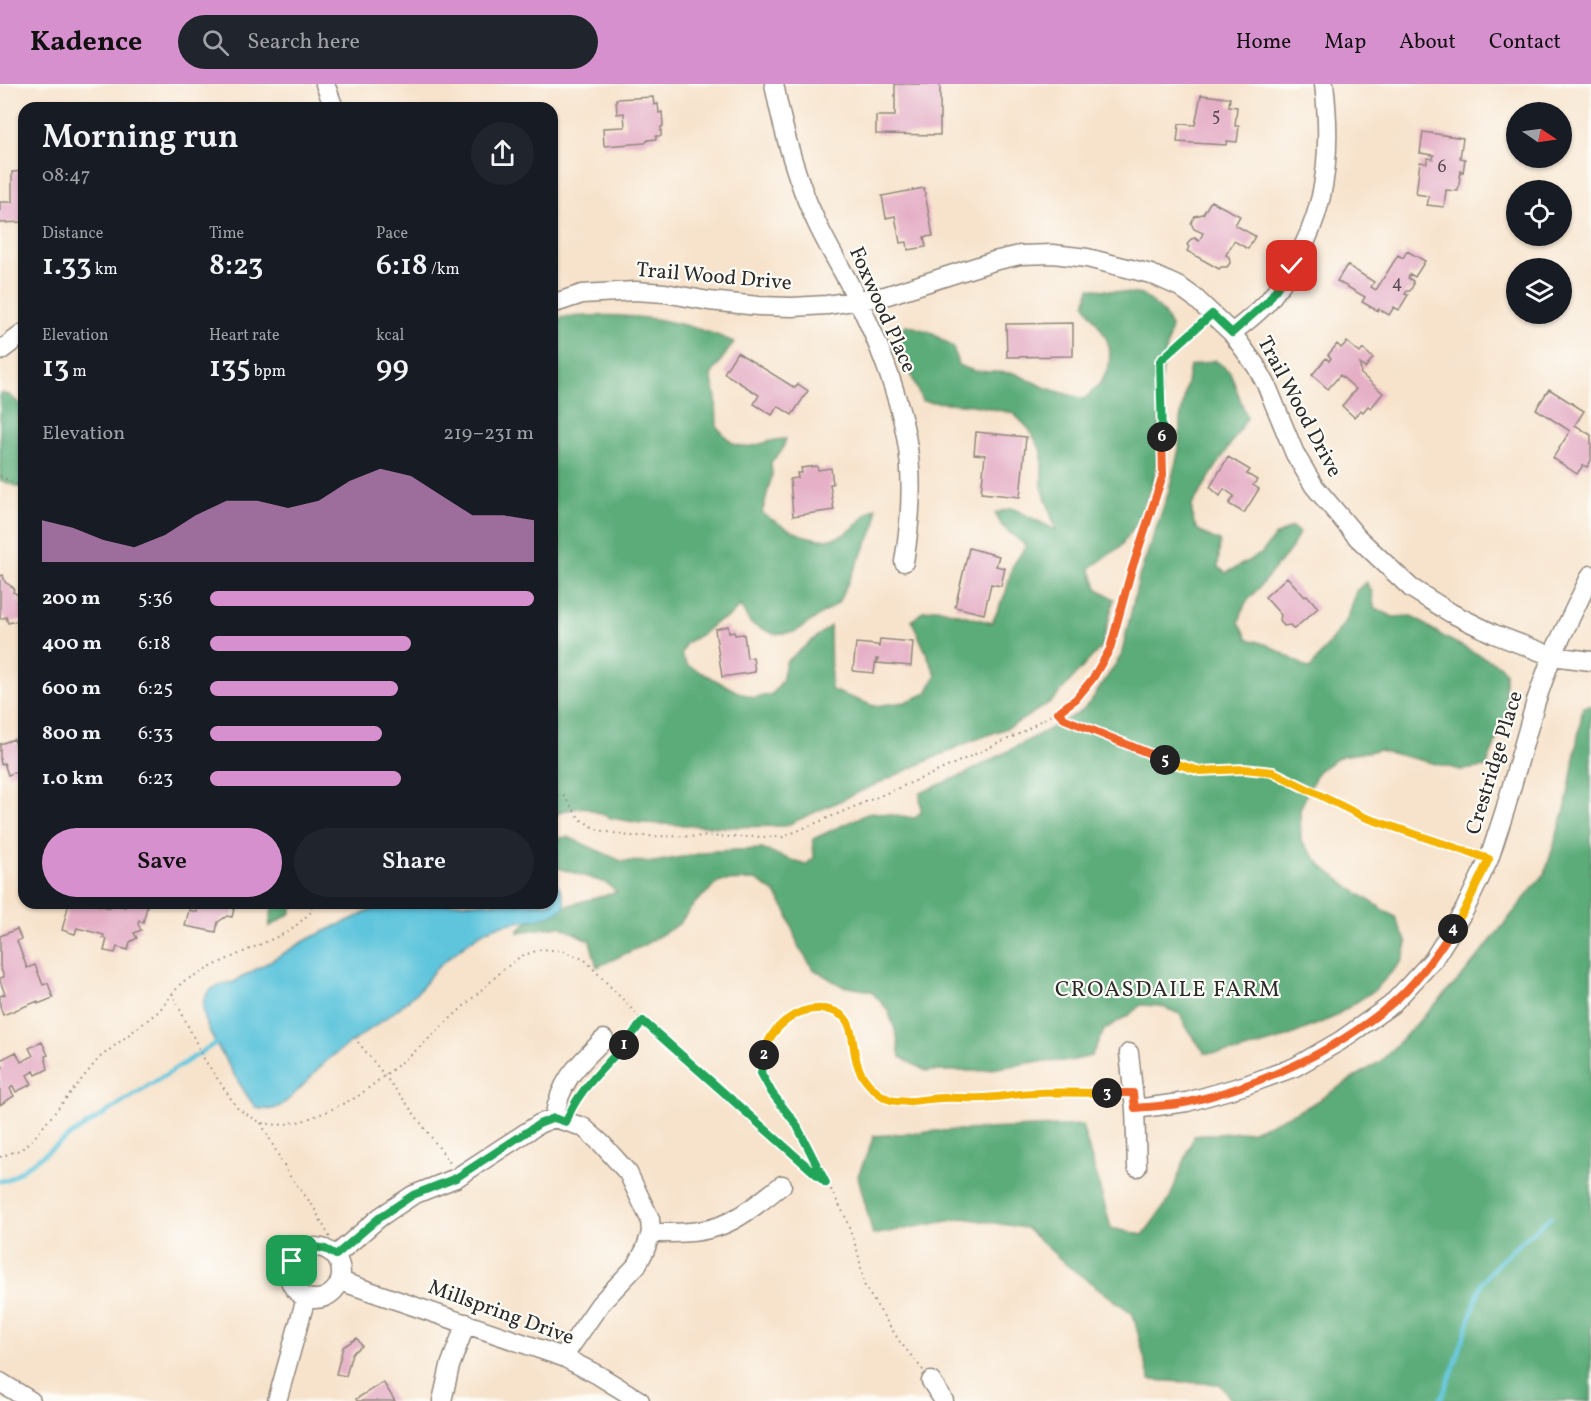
<!DOCTYPE html>
<html lang="en">
<head>
<meta charset="utf-8">
<style>
  body { margin:0; font-family:Vollkorn,serif; background:#20242c; color:#f1f3f6; height:100vh; display:flex; flex-direction:column; font-size:22px; white-space:nowrap }
  * { box-sizing:border-box; margin:0 }
  p { font-size:20px; color:#9ea1a6 }
  .icon { flex:none; width:33px; height:33px; fill:none; stroke:currentColor; stroke-width:2; stroke-linecap:round; stroke-linejoin:round }
  .map { position:relative; flex:1; overflow:hidden }
  .panel { position:absolute; left:18px; top:18px; width:540px; height:807px; display:flex; flex-direction:column; background:#171b24; border-radius:18px; box-shadow:0 2px 4px #0004 }
  .panel>* { flex:none }
  .needle { width:39px; rotate:103deg }
  .controls { position:absolute; left:1506px; top:18px; display:grid; gap:12px }
  .controls a { display:grid; place-items:center; width:66px; height:66px; border-radius:50%; background:#171b24; box-shadow:0 2px 4px #0004; font-size:30px }
  .pin { position:absolute; display:grid; place-items:center; width:51px; height:51px; color:#fff; margin:-26px; border-radius:12px; box-shadow:0 3px 9px #0006 }
  .km { position:absolute; width:30px; height:30px; margin:-15px; border-radius:50%; background:#222; color:#fff; font-size:16px; line-height:30px; text-align:center }
  .round { display:grid; place-items:center; flex:none; width:63px; height:63px; border-radius:32px; background:#20242c }
  .summary { display:flex; align-items:center; justify-content:space-between; height:102px; padding:0 24px }
  h1 { font-size:33px; font-weight:600; line-height:45px }
  .metrics { display:grid; grid-template-columns:repeat(3,1fr); gap:9px; height:102px; padding:6px 24px }
  .metrics div { display:grid; align-content:center }
  .metrics b { font-size:30px; font-weight:600 }
  .metrics small { font-size:16px; font-weight:400 }
  .metrics p { font-size:16px }
  .chart { height:168px; padding:12px 24px }
  .chart p { display:flex; justify-content:space-between }
  .chart svg { width:100%; height:108px; margin-top:6px; fill:#d690ce; opacity:.7 }
  .primary-button { display:flex; gap:12px; margin-top:auto; padding:12px 24px }
  .primary-button a { flex:1; height:69px; border-radius:36px; background:#d690ce; color:#111; font-size:24px; font-weight:600; line-height:69px; text-align:center }
  .primary-button a+a { background:#20242c; color:#f1f3f6 }
  ul { padding:0 24px; list-style:none; font-size:20px }
  li { display:grid; grid-template-columns:96px 72px 1fr; align-items:center; height:45px }
  li i { height:15px; border-radius:8px; background:#d690ce }
  header { display:flex; align-items:center; gap:36px; box-sizing:border-box; height:84px; padding:0 30px; background:#d690ce; color:#111 }
  header strong { font-size:28px }
  nav { display:flex; gap:33px; margin-inline-start:auto; font-size:21px }
  .search { width:420px; height:54px; background:#20242c; display:flex; align-items:center; gap:15px; box-sizing:border-box; padding:0 21px; border-radius:33px; color:#9ea1a6; font-size:22px }
  .map>svg:first-child { display:block }
  .forest { fill:#5cac79; stroke:#446c52; stroke-width:1.5 }
  .water { fill:#5ec5dc; stroke:#447884; stroke-width:1.5 }
  .lines { fill:none; stroke-linecap:round; stroke-linejoin:round }
  .stream { stroke:#5ec5dc; stroke-width:4.5 }
  .building { fill:#e5afc6 }
  .minor-casing { stroke:#91877c; stroke-width:21 }
  .path { stroke:#91877c; stroke-width:2; stroke-dasharray:1.5 4.5; stroke-linecap:butt }
  .minor { stroke:#fff; stroke-width:18 }
  .split-1-casing { stroke:#fff; stroke-width:12 }
  .split-2-casing { stroke:#fff; stroke-width:12 }
  .split-3-casing { stroke:#fff; stroke-width:12 }
  .split-4-casing { stroke:#fff; stroke-width:12 }
  .split-5-casing { stroke:#fff; stroke-width:12 }
  .split-6-casing { stroke:#fff; stroke-width:12 }
  .split-7-casing { stroke:#fff; stroke-width:12 }
  .split-1 { stroke:#22a559; stroke-width:8 }
  .split-2 { stroke:#22a559; stroke-width:8 }
  .split-3 { stroke:#f5b400; stroke-width:8 }
  .split-4 { stroke:#f0652b; stroke-width:8 }
  .split-5 { stroke:#f5b400; stroke-width:8 }
  .split-6 { stroke:#f0652b; stroke-width:8 }
  .split-7 { stroke:#22a559; stroke-width:8 }
  .labels { text-anchor:middle; dominant-baseline:central; stroke-width:4.5; stroke-linejoin:round; paint-order:stroke }
  .number-label { font-size:18px; fill:#5a4c52 }
  .street-label { font-size:21px; fill:#2b2b2b; stroke:#fdfcf7 }
  .neighbourhood-label { font-size:22px; letter-spacing:1.5px; fill:#2b2b2b; stroke:#fdfcf7 }
</style>
</head>
<body>
<header>
<strong>Kadence</strong>
<div class="search"><svg class="icon" aria-label="search" viewBox="0 0 24 24"><circle cx="10" cy="10" r="6"/><path d="M15 15l6 6"/></svg>Search here</div>
<nav><a>Home</a><a>Map</a><a>About</a><a>Contact</a></nav>
</header>
<div class="map">
<svg width="1591" height="1317" viewBox="0 0 1591 1317">
  <rect width="100%" height="100%" fill="#fdfcf7"/>
  <filter id="ink" filterUnits="userSpaceOnUse"><feTurbulence type="fractalNoise" baseFrequency=".0167" numOctaves="2"/><feDisplacementMap in="SourceGraphic" scale="12" xChannelSelector="R" yChannelSelector="G"/><feConvolveMatrix kernelMatrix="1 2 1 2 8 2 1 2 1" color-interpolation-filters="sRGB"/></filter>
  <filter id="wash" filterUnits="userSpaceOnUse"><feTurbulence type="fractalNoise" baseFrequency=".008" numOctaves="4" result="noise"/><feDisplacementMap in="SourceGraphic" scale="24" xChannelSelector="R" yChannelSelector="G"/><feGaussianBlur stdDeviation="1.35" result="paint"/><feColorMatrix in="noise" values="0 0 0 0 0 0 0 0 0 0 0 0 0 0 0 0 0 1.4 0 .05"/><feComposite in="paint" operator="in"/></filter>
  <g filter="url(#wash)">
    <rect width="100%" height="100%" fill="#f7e3cc"/>
    <path class="forest" d="M1090,204L1143,211L1162,227L1171,242L1160,300V352L1154,397L1135,442L1120,463L1090,484L1097,504L1114,515L1102,562L1052,617L1012,642L964,660L785,742L726,743L640,739L611,734L584,723L562,727L552,734V236C562,232 574,233 584,232C638,229 685,237 734,258L711,291L716,314L717,343C722,348 728,356 734,360C751,368 769,354 786,355L782,366L771,378L772,391L762,429C786,445 824,469 852,445C861,437 865,429 876,424V441L838,519L795,548L774,550L751,540L740,522L729,533L716,538L702,550L686,559L681,571L687,581L736,607L754,614L772,610L782,597L786,578L830,542L831,606L874,622L905,618L927,609L936,591L912,537L923,527L937,524L992,539L1006,508L1012,483L1026,462L1002,442L995,429L1012,424L1056,446L1042,403V368L1029,345L1013,329L973,321L922,317L900,264L899,245L907,241L930,248L953,263L958,281L974,287L1014,289L1046,304L1084,315C1101,302 1113,285 1109,262C1107,251 1091,231 1085,220Z
      M1215,276L1230,288L1247,334L1192,421C1191,446 1199,449 1220,457L1218,483L1226,489L1261,470L1274,453L1292,443L1299,449L1291,465L1245,520L1239,538L1248,555L1268,561L1310,585L1348,534L1356,507L1366,498L1372,508L1374,523L1393,533L1412,532L1444,553L1499,581L1505,588V608L1509,625L1486,683L1461,686L1379,666L1341,672L1318,687L1300,725L1301,757L1323,783L1353,806L1395,833L1407,859L1403,876L1375,906L1332,934L1279,956L1238,968L1205,969L1187,945L1180,930L1160,922L1141,921L1129,931L1105,945L1091,972L1070,977L1035,978L979,987H926L900,973L897,952L888,926L871,907L842,902L813,885L798,862L787,828L775,809L756,796L720,797L695,819L679,840L644,861L597,883L590,857L560,842L518,848C526,829 596,814 617,808L606,799L552,782V755L568,753L621,777L654,778L715,767L762,765L805,781L814,774L813,755L871,728L915,734L921,728L920,709L967,689L1079,629L1091,617L1121,572L1139,493L1168,410L1179,365L1180,336L1190,282Z
      M0,309L9,311L24,323V405L0,396Z
      M1591,621V1317H1232L1220,1300L1150,1296L1133,1230L1068,1182L1026,1144L964,1134L873,1151L858,1092L874,1052L938,1047L1082,1041L1111,1144L1143,1151L1169,1116L1194,1052L1253,1047L1309,1022L1381,977L1465,889L1545,789L1566,722L1583,623Z
      M273,819H293L291,829L269,843Z"/>
    <path class="water" d="M552,796C561,801 564,813 565,823C543,841 511,834 487,846C475,852 445,876 436,885C430,890 427,898 422,903C399,928 359,952 331,973C315,986 293,1016 278,1023C271,1027 263,1025 256,1024C245,1010 237,995 228,980C211,951 179,904 234,898L310,854L387,819H552Z"/>
    <g class="lines">
      <path class="stream" d="M0,1097L8,1096L71,1051L219,957
        M1440,1317L1452,1289L1482,1198C1501,1173 1527,1153 1551,1133"/>
    </g>
    <g id="blocks">
      <path class="building" d="M895,0H940V51L876,50V32H895Z
        M1201,11L1230,14L1229,22L1237,23L1235,42H1239L1237,58L1227,57L1226,61L1177,58L1179,40L1195,41Z
        M653,13L654,21L658,20L659,29L662,28L663,42L661,43V52H656V55L648,56L645,59L604,62L603,44L625,43L624,29L617,30L616,15Z
        M1423,48L1463,54L1460,74L1465,75L1463,88L1461,87L1458,107L1446,106L1444,123L1427,121L1429,112L1416,110L1420,78L1427,79V74L1433,75L1434,71L1420,69Z
        M24,87V138L0,139V118H12V88Z
        M924,104L933,152L924,153L926,163L908,166L907,158L900,159L895,132L886,134L882,112Z
        M1211,117L1240,132L1235,141L1255,152L1248,165L1234,157L1226,171L1229,173L1230,179L1227,183H1221L1219,185L1187,167L1189,163L1187,161L1191,155L1195,154L1199,157L1203,149L1194,145L1191,139L1195,132L1203,130Z
        M1407,167L1425,177L1415,193L1410,190L1408,194L1413,197V201L1410,207H1407L1405,210L1408,211L1399,226L1394,223L1389,231L1379,225L1378,227L1362,218L1365,213L1337,197L1347,181L1374,198L1371,203L1376,206L1398,171L1403,174Z
        M1073,239V272L1007,273L1006,240Z
        M1347,258L1360,269L1363,265L1373,274L1365,284L1360,280L1361,290L1383,309L1371,324L1368,322L1363,328L1361,326L1354,333L1342,322L1356,305L1340,291L1328,305L1312,291L1326,274L1329,277L1331,274L1328,271L1337,260L1341,264Z
        M737,268L795,304L798,300L808,307L792,331L778,322L772,331L754,320L759,311L724,289Z
        M1549,305L1584,327L1575,341L1591,351V377L1587,383L1583,381L1577,390L1553,374L1570,347L1536,325Z
        M976,348L1026,353L1020,413L981,409L985,371L974,370Z
        M1228,373L1250,386L1247,390L1257,396L1253,401L1259,405L1244,429L1229,420L1234,412L1224,405L1220,412L1210,403Z
        M817,382L818,386L831,384L833,400H830L834,426L793,432L790,395L798,394L797,389H802L801,384Z
        M969,464L999,472L996,482L1005,484L1001,502L991,500L984,530L955,523Z
        M3,491L5,498L14,504L13,508L18,511L17,518L21,517L24,527V535L8,539L6,533L0,535V492Z
        M1287,493L1305,513L1307,511L1318,524L1294,545L1290,541L1284,542L1280,536L1281,531L1265,513Z
        M728,542L729,549L734,548L735,551L744,550L747,574L753,573L755,588L722,593L715,545Z
        M880,555L913,558L911,582L877,579L878,575H876L874,589L853,587L856,559L877,561L879,563Z
        M14,655L16,661L24,659V689L19,687L8,691L4,679L1,680L0,675V660Z
        M69,819H90L110,824L111,820L125,823L126,819H148L143,839L139,836L138,840L141,846L134,849L137,854L130,858L128,866L117,863L115,869L104,867L107,855L103,854L104,851L77,844L75,850L62,846Z
        M198,819H229L235,821L232,833L227,832L218,838L216,848L185,842L189,826L197,828Z
        M17,845L21,855L17,857L27,884L35,881L43,901L48,899L53,914L38,920V917L3,931L0,923V912L5,910L0,897V894L4,893L0,882V852Z
        M42,958L48,971L45,972L48,985L36,991L34,987L27,991L32,1000L16,1008L13,1002L10,1005L14,1012L0,1021V984L3,983L0,976L16,968L21,978L33,972L29,964Z
        M357,1254L362,1262L352,1269L346,1292L336,1290L343,1263Z
        M383,1298L395,1317H357L356,1315Z"/>
    </g>
  </g>
  <g filter="url(#ink)">
    <use href="#blocks" fill-opacity="0" stroke="#91877c" stroke-width="1.5"/>
    <g class="lines">
      <defs>
        <path id="minor" d="M325,0L334,24
          M774,0C783,46 795,93 815,135C827,162 844,188 857,215C877,254 898,309 906,352C914,394 911,436 904,478
          M552,220L582,210L635,207L665,209L709,217L759,222L792,223L827,221L885,212L994,177L1020,171L1053,170L1087,174L1151,190L1180,203L1194,213L1232,249L1256,282L1266,300L1295,370L1314,402L1358,454L1411,504L1451,529L1494,550L1552,572L1591,577
          M1232,249C1245,238 1260,228 1270,215C1323,148 1334,84 1324,0
          M0,267L24,249
          M1129,969L1135,1025L1137,1083
          M1135,1025L1187,1018L1246,1001L1295,983L1340,957L1391,921L1433,876L1465,825L1489,775L1505,726L1536,617L1552,572L1591,491
          M554,1034C561,995 577,982 604,955
          M651,1149C677,1149 705,1150 729,1138C748,1129 765,1114 782,1101
          M289 1189a26 26 0 1 1 52 0a26 26 0 1 1-52 0Z
          M336,1171L380,1133L413,1111L456,1094L539,1040L554,1034L583,1043L602,1060L628,1089L650,1135L651,1149L645,1166L637,1181L600,1220L563,1273
          M340,1197L563,1273L598,1291L640,1317
          M931,1297L944,1317
          M0,1298L31,1317
          M277,1317L306,1214
          M442,1317L450,1282L466,1239"/>
      </defs>
      <use href="#minor" class="minor-casing"/>
      <path class="path" d="M0,392L24,404
        M1058,628L1065,635L1100,651L1148,670L1200,687L1244,685L1273,688L1364,733L1475,770
        M552,713L563,711L580,735L598,746L629,752L783,753L934,689L1021,649L1076,615L1093,594L1110,565L1131,488L1163,391L1160,277L1201,240
        M172,909L204,975L238,1025L261,1039L278,1041L302,1037L326,1028L357,1013L411,971L503,886L521,872L542,865L562,867L584,875L643,937L826,1099
        M358,958L404,1016L451,1080
        M576,1018L643,937
        M261,1039L289,1091L313,1122L330,1154
        M0,1073L22,1065L34,1054L99,974L159,927L182,898L219,879L290,847L310,829L313,819
        M923,1286L900,1258L865,1203L858,1169L845,1132L796,1040L772,1009L761,989L765,965L777,943L800,928L824,925L843,932L851,944L858,983L874,1007L890,1016L905,1017L942,1014H982L1037,1009H1118"/>
      <use href="#minor" class="minor"/>
    </g>
  </g>
  <g class="lines" filter="url(#ink)">
    <defs>
      <path id="split-1" d="M292,1177C304,1161 319,1159 336,1171L380,1133L413,1111L456,1094L539,1040L554,1034L566,1038C577,1007 603,985 624,961"/>
      <path id="split-2" d="M624,961L643,937L826,1099L796,1040L772,1009L761,989L764,971"/>
      <path id="split-3" d="M764,971C769,944 797,922 824,925C859,929 849,958 858,982C862,995 875,1009 888,1015C904,1021 926,1014 942,1014C956,1013 970,1015 984,1014C1002,1013 1020,1009 1038,1009C1061,1008 1084,1009 1107,1009"/>
      <path id="split-4" d="M1107,1009H1133L1135,1024C1152,1022 1172,1022 1189,1018C1262,1000 1331,970 1389,922C1415,901 1435,872 1453,845"/>
      <path id="split-5" d="M1165,676L1200,687L1244,685L1273,688L1364,733L1489,775L1465,825L1453,845"/>
      <path id="split-6" d="M1162,353L1163,391L1131,488L1110,565L1093,594L1076,615L1058,628L1065,635L1165,676"/>
      <path id="split-7" d="M1162,353L1160,277L1212,230L1232,249L1268,217L1292,182"/>
    </defs>
    <use href="#split-1" class="split-1-casing"/>
    <use href="#split-2" class="split-2-casing"/>
    <use href="#split-3" class="split-3-casing"/>
    <use href="#split-4" class="split-4-casing"/>
    <use href="#split-5" class="split-5-casing"/>
    <use href="#split-6" class="split-6-casing"/>
    <use href="#split-7" class="split-7-casing"/>
    <use href="#split-1" class="split-1"/>
    <use href="#split-2" class="split-2"/>
    <use href="#split-3" class="split-3"/>
    <use href="#split-4" class="split-4"/>
    <use href="#split-5" class="split-5"/>
    <use href="#split-6" class="split-6"/>
    <use href="#split-7" class="split-7"/>
  </g>
  <g class="labels">
    <g class="number-label">
      <text x="1216" y="32">5</text>
      <text x="1442" y="83">6</text>
      <text x="1397" y="199">4</text>
    </g>
    <g class="street-label">
      <text transform="translate(714 193) rotate(5)">Trail Wood Drive</text>
      <text transform="translate(882 226) rotate(66)">Foxwood Place</text>
      <text transform="translate(1299 323) rotate(62)">Trail Wood Drive</text>
      <text transform="translate(1495 679) rotate(-73)">Crestridge Place</text>
      <text transform="translate(501 1229) rotate(20)">Millspring Drive</text>
    </g>
    <g class="neighbourhood-label">
      <text x="1168" y="906">CROASDAILE FARM</text>
    </g>
  </g>
</svg>
<div class="controls">
<a><svg class="needle" viewBox="-14 -14 28 28"><path d="M0-13l5 13h-10z" fill="#e53935"/><path d="M0 13l5-13h-10z" fill="#9ea1a6"/></svg></a>
<a><svg class="icon" aria-label="locate" viewBox="0 0 24 24"><circle cx="12" cy="12" r="6"/><path d="M12 2v4M12 18v4M2 12h4M18 12h4"/></svg></a>
<a><svg class="icon" aria-label="layers" viewBox="0 0 24 24"><path d="M12 4l9 5-9 5-9-5zM3 14l9 5 9-5"/></svg></a>
</div>
<div class="pin" style="left:292px;top:1177px;background:#1e9e55"><svg class="icon" aria-label="arrive" viewBox="0 0 24 24"><path d="M6 21V4h12l-3 4 3 4H6"/></svg></div>
<div class="pin" style="left:1292px;top:182px;background:#d93025"><svg class="icon" aria-label="check" viewBox="0 0 24 24"><path d="M5 12l5 5 9-10"/></svg></div>
<b class="km" style="left:624px;top:961px">1</b>
<b class="km" style="left:764px;top:971px">2</b>
<b class="km" style="left:1107px;top:1009px">3</b>
<b class="km" style="left:1453px;top:845px">4</b>
<b class="km" style="left:1165px;top:676px">5</b>
<b class="km" style="left:1162px;top:353px">6</b>
<section class="panel">
<div class="summary"><div><h1>Morning run</h1><p>08:47</p></div><a class="round"><svg class="icon" aria-label="share" viewBox="0 0 24 24"><path d="M12 15V3M7 8l5-5 5 5M5 13v7h14v-7"/></svg></a></div>
<div class="metrics">
<div><p>Distance</p><b>1.33<small> km</small></b></div>
<div><p>Time</p><b>8:23</b></div>
<div><p>Pace</p><b>6:18<small> /km</small></b></div>
</div>
<div class="metrics">
<div><p>Elevation</p><b>13<small> m</small></b></div>
<div><p>Heart rate</p><b>135<small> bpm</small></b></div>
<div><p>kcal</p><b>99</b></div>
</div>
<div class="chart"><p><span>Elevation</span>219–231 m</p>
<svg viewBox="0 0 160 44" preserveAspectRatio="none"><path d="M0 44V27L10 30L20 35L30 38L40 33L50 25L60 19L70 19L80 22L90 19L100 11L110 6L120 9L130 17L140 25L150 25L160 27V44z"/></svg>
</div>
<ul>
<li><b>200 m</b>5:36<i style="width:100%"></i></li>
<li><b>400 m</b>6:18<i style="width:62%"></i></li>
<li><b>600 m</b>6:25<i style="width:58%"></i></li>
<li><b>800 m</b>6:33<i style="width:53%"></i></li>
<li><b>1.0 km</b>6:23<i style="width:59%"></i></li>
</ul>
<div class="primary-button"><a>Save</a><a>Share</a></div>
</section>
</div>
</body>
</html>
